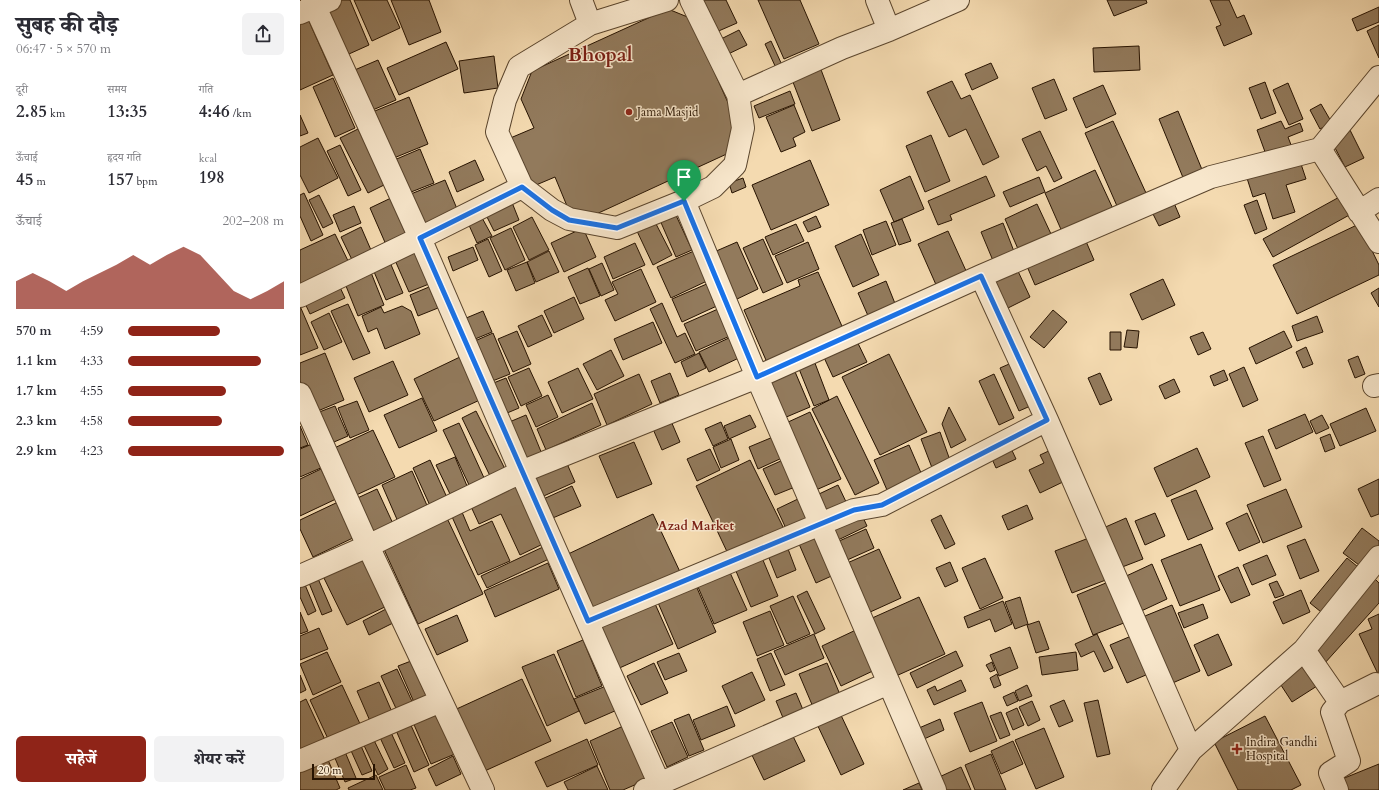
<!DOCTYPE html>
<html lang="hi">
<head>
<meta charset="utf-8">
<style>
  body { margin:0; font-family:Cardo,"Noto Serif Devanagari",serif; background:#f2f2f3; color:#2b2b33; height:100vh; display:flex; flex-direction:column; font-size:15px; white-space:nowrap }
  * { box-sizing:border-box; margin:0 }
  p { font-size:13px; color:#7c7c81 }
  .icon { flex:none; width:22px; height:22px; fill:none; stroke:currentColor; stroke-width:2; stroke-linecap:round; stroke-linejoin:round }
  .map { position:relative; flex:1; overflow:hidden }
  .panel { display:flex; flex-direction:column; background:#fff; width:300px }
  .panel>* { flex:none }
  .scale { position:absolute; left:12px; bottom:10px; width:63px; box-sizing:border-box; padding-left:4px; border:2px solid #271301; border-top:0; font-size:11px; line-height:14px; white-space:nowrap; color:#271301; -webkit-text-stroke:3px #f8e7cc; paint-order:stroke }
  .pin { position:absolute; display:grid; place-items:center; width:34px; height:34px; color:#fff; margin:-41px -17px; border-radius:50% 50% 50% 0; rotate:-45deg; box-shadow:0 0 4px #0007 }
  .pin .icon { rotate:45deg }
  .round { display:grid; place-items:center; flex:none; width:42px; height:42px; border-radius:6px; background:#f2f2f3 }
  .headline { display:flex; align-items:center; justify-content:space-between; height:68px; padding:0 16px }
  h1 { font-size:22px; font-weight:800; line-height:30px }
  .stats { display:grid; grid-template-columns:repeat(3,1fr); gap:6px; height:68px; padding:4px 16px }
  .stats div { display:grid; align-content:center }
  .stats b { font-size:17px; font-weight:800 }
  .stats small { font-size:11px; font-weight:400 }
  .stats p { font-size:11px }
  .chart { height:112px; padding:8px 16px }
  .chart p { display:flex; justify-content:space-between }
  .chart svg { width:100%; height:72px; margin-top:4px; fill:#8f2418; opacity:.7 }
  .button { display:flex; gap:8px; margin-top:auto; padding:8px 16px }
  .button a { flex:1; height:46px; border-radius:6px; background:#8f2418; color:#fff; font-size:16px; font-weight:800; line-height:46px; text-align:center }
  .button a+a { background:#f2f2f3; color:#2b2b33 }
  ul { padding:0 16px; list-style:none; font-size:13px }
  li { display:grid; grid-template-columns:64px 48px 1fr; align-items:center; height:30px }
  li i { height:10px; border-radius:5px; background:#8f2418 }
  main { display:flex; flex:1; min-height:0 }
  .map>svg:first-child { display:block }
  .building { fill:#927a5c; stroke:#271301 }
  .lines { fill:none; stroke-linecap:round; stroke-linejoin:round }
  .street-casing { stroke:#5a452d; stroke-width:24 }
  .street { stroke:#f8e7cc; stroke-width:22 }
  .route-casing { stroke:#fff; stroke-width:8 }
  .route { stroke:#1a73e8; stroke-width:5 }
  .poi-dot { fill:#8f2418; stroke:#f8e7cc; stroke-width:1.5 }
  .labels { text-anchor:middle; dominant-baseline:central; stroke-width:3; stroke-linejoin:round; paint-order:stroke }
  .poi-label { font-size:12px; fill:#271301; stroke:#f8e7cc; text-anchor:start }
  .neighbourhood-label { font-size:13px; font-weight:bold; fill:#7a1f14; stroke:#f8e7cc }
  .town-label { font-size:20px; font-weight:bold; fill:#7a1f14; stroke:#f8e7cc }
</style>
</head>
<body>
<main>
<section class="panel">
<div class="headline"><div><h1>सुबह की दौड़</h1><p>06:47 · 5 × 570 m</p></div><a class="round"><svg class="icon" aria-label="share" viewBox="0 0 24 24"><path d="M12 15V3M7 8l5-5 5 5M5 13v7h14v-7"/></svg></a></div>
<div class="stats">
<div><p>दूरी</p><b>2.85<small> km</small></b></div>
<div><p>समय</p><b>13:35</b></div>
<div><p>गति</p><b>4:46<small> /km</small></b></div>
</div>
<div class="stats">
<div><p>ऊँचाई</p><b>45<small> m</small></b></div>
<div><p>हृदय गति</p><b>157<small> bpm</small></b></div>
<div><p>kcal</p><b>198</b></div>
</div>
<div class="chart"><p><span>ऊँचाई</span>202–208 m</p>
<svg viewBox="0 0 160 44" preserveAspectRatio="none"><path d="M0 44V27L10 22L20 27L30 33L40 27L50 22L60 17L70 11L80 17L90 11L100 6L110 11L120 22L130 33L140 38L150 33L160 27V44z"/></svg>
</div>
<ul>
<li><b>570 m</b>4:59<i style="width:59%"></i></li>
<li><b>1.1 km</b>4:33<i style="width:85%"></i></li>
<li><b>1.7 km</b>4:55<i style="width:63%"></i></li>
<li><b>2.3 km</b>4:58<i style="width:60%"></i></li>
<li><b>2.9 km</b>4:23<i style="width:100%"></i></li>
</ul>
<div class="button"><a>सहेजें</a><a>शेयर करें</a></div>
</section>
<div class="map">
<svg width="1079" height="790" viewBox="0 0 1079 790">
  <rect width="100%" height="100%" fill="#f4dab0"/>
  <filter id="stains"><feTurbulence type="fractalNoise" baseFrequency=".005" numOctaves="4"/><feColorMatrix values="0 0 0 0 .2 0 0 0 0 .09 0 0 0 0 .02 0 0 0 .5 -.17"/></filter>
  <radialGradient id="worn" r=".72"><stop offset=".6" stop-color="#630" stop-opacity="0"/><stop offset="1" stop-color="#630" stop-opacity=".3"/></radialGradient>
  <path class="building" d="M42,0H50L69,45L40,58L19,10Z
    M54,0H87L100,28L72,41Z
    M91,0H129L141,32L109,45Z
    M399,0H426L437,23L414,33Z
    M458,0H500L519,44L484,59Z
    M807,0H846L847,3L814,16Z
    M910,0H929L937,18L944,15L952,34L924,46L916,27L921,25Z
    M1079,7V22L1057,31L1052,19Z
    M368,9L390,18L438,125L431,152L292,216L267,206L255,177L229,188L208,139L234,128L221,99L232,71Z
    M8,19L33,75L0,90V23Z
    M1079,25V58L1067,31Z
    M439,30L447,45L424,56L417,41Z
    M471,41L482,65L476,68L465,44Z
    M146,42L158,69L99,95L87,68Z
    M839,46L840,70L794,72L793,48Z
    M194,56L198,88L164,93L159,61Z
    M78,60L96,100L68,112L50,72Z
    M691,63L698,78L672,90L665,74Z
    M520,67L540,120L512,131L491,77Z
    M33,78L55,128L35,137L13,87Z
    M754,79L767,110L745,119L732,88Z
    M652,81L661,99L670,95L699,157L683,165L666,129L649,137L627,92Z
    M965,82L976,113L961,119L949,88Z
    M988,83L1003,119L989,125L973,90Z
    M803,85L816,114L786,128L773,98Z
    M490,91L495,104L459,118L454,106Z
    M109,97L128,144L89,160L70,113Z
    M1021,104L1032,123L1020,129L1010,110Z
    M494,105L505,132L493,138L496,146L481,152L466,117Z
    M878,111L903,172L884,180L859,119Z
    M0,115L8,133L0,136Z
    M813,121L846,193L817,206L785,133Z
    M981,121L985,129L1000,123L1003,131L988,137L993,150L968,160L957,130Z
    M1048,126L1064,158L1045,167L1033,144Z
    M58,129L86,184L68,193L40,138Z
    M740,131L762,178L754,182L746,166L737,171L722,139Z
    M631,135L650,181L625,192L606,146Z
    M18,138L38,178L9,193L0,175V147Z
    M40,145L61,190L48,196L27,151Z
    M120,149L134,183L106,194L92,161Z
    M999,158L1006,179L986,185L995,212L973,219L965,193L953,197L946,175Z
    M175,160L184,180L157,192L149,172Z
    M510,160L529,205L471,230L452,185Z
    M795,170L814,211L763,234L745,193Z
    M610,176L624,209L594,222L580,190Z
    M686,176L695,196L650,215L652,220L638,225L628,201Z
    M739,177L745,192L710,207L703,192Z
    M443,178L446,187L432,193L429,183Z
    M145,180L160,216L122,233L106,196Z
    M4,193L23,235L11,241L0,216V195Z
    M19,195L33,223L23,228L9,200Z
    M1043,195L1053,213L973,257L963,239Z
    M91,198L109,237L87,247L70,208Z
    M211,200L219,220L194,231L186,215Z
    M957,200L967,229L955,234L944,205Z
    M874,203L880,217L859,226L852,212Z
    M737,204L751,234L718,249L705,219Z
    M54,206L61,223L40,232L33,215Z
    M374,211L392,250L376,257L359,218Z
    M181,216L192,236L177,243L168,223Z
    M516,216L521,227L508,232L503,222Z
    M232,217L249,250L229,260L213,227Z
    M602,219L611,241L599,245L591,223Z
    M354,220L372,255L353,265L336,229Z
    M586,221L596,245L572,255L563,230Z
    M703,223L715,254L694,263L681,232Z
    M496,224L504,241L473,255L465,237Z
    M1059,224L1079,265V275L997,314L973,265Z
    M61,227L74,257L55,266L41,237Z
    M211,228L225,260L205,270L190,238Z
    M283,228L296,257L264,272L251,243Z
    M648,231L667,273L637,287L618,244Z
    M35,234L51,267L0,291V250Z
    M561,234L579,275L553,287L535,246Z
    M188,239L202,271L189,277L175,245Z
    M463,239L483,284L463,293L443,248Z
    M785,239L794,260L735,285L726,264Z
    M437,242L458,289L435,300L414,252Z
    M508,242L519,269L487,283L475,256Z
    M335,243L345,265L313,279L304,257Z
    M173,247L178,260L153,271L148,257Z
    M115,249L129,284L109,292L94,258Z
    M249,251L259,272L236,282L227,262Z
    M394,251L407,281L371,298L357,267Z
    M89,260L103,293L86,300L72,267Z
    M227,262L235,283L216,291L207,270Z
    M302,263L314,290L301,296L289,269Z
    M288,268L300,296L280,304L268,277Z
    M341,269L356,302L315,321L305,300L318,294L312,282Z
    M717,269L730,297L704,310L690,283Z
    M70,270L84,305L58,316L44,281Z
    M518,272L545,333L469,367L444,310L500,286L498,280Z
    M863,279L875,305L842,320L830,294Z
    M586,281L596,306L569,318L558,293Z
    M38,283L45,298L10,314L3,299Z
    M409,283L419,305L382,322L372,299Z
    M129,287L138,308L118,316L110,295Z
    M1079,288V307L1071,293Z
    M274,297L284,319L254,333L244,311Z
    M362,303L377,337L385,333L395,354L375,363L350,309Z
    M48,304L70,353L53,360L31,311Z
    M0,306L18,348L0,355Z
    M102,306L111,311L120,334L85,349L77,328L68,332L62,316L81,307L84,313Z
    M418,309L430,336L396,351L384,324Z
    M753,310L767,322L744,348L730,337Z
    M183,311L192,332L168,342L159,321Z
    M29,313L42,342L24,350L11,322Z
    M242,315L252,336L228,347L218,326Z
    M1017,316L1023,332L997,341L992,326Z
    M353,322L362,343L323,360L314,339Z
    M827,330L839,331L837,348L824,347Z
    M217,331L231,364L213,372L198,339Z
    M984,331L992,347L956,364L949,348Z
    M810,332H821V350H810Z
    M903,332L911,349L898,355L890,337Z
    M193,333L210,374L185,384L168,344Z
    M554,335L567,362L533,377L521,351Z
    M431,337L441,357L409,372L399,352Z
    M1006,347L1013,364L1003,368L996,352Z
    M311,350L324,376L297,390L283,364Z
    M25,353L44,400L13,413L0,381V363Z
    M399,353L406,368L387,377L381,362Z
    M589,354L627,432L580,455L542,377Z
    M162,356L182,399L134,421L114,379Z
    M1058,356L1065,374L1055,378L1048,360Z
    M513,358L529,400L514,406L497,364Z
    M93,361L108,395L69,412L54,378Z
    M716,361L735,404L719,411L700,368Z
    M493,367L510,407L484,418L467,378Z
    M944,367L958,400L943,407L929,374Z
    M229,368L242,396L221,406L208,377Z
    M278,368L293,399L262,413L248,382Z
    M924,370L928,380L914,386L910,376Z
    M370,373L379,395L360,403L351,381Z
    M800,373L812,400L800,405L788,378Z
    M339,374L352,404L307,425L294,394Z
    M694,374L714,418L699,425L679,381Z
    M206,378L219,408L200,416L186,386Z
    M874,379L880,392L865,399L859,386Z
    M248,395L258,417L236,427L226,405Z
    M537,396L579,483L555,495L512,409Z
    M122,398L137,431L99,448L84,415Z
    M57,401L69,430L50,438L38,408Z
    M292,403L301,425L246,450L237,429Z
    M35,406L48,436L27,445L14,414Z
    M649,407L666,440L651,448L642,424Z
    M1066,408L1076,431L1040,446L1030,424Z
    M176,411L206,471L191,478L162,418Z
    M510,412L541,479L516,490L486,423Z
    M1005,414L1013,432L976,449L968,430Z
    M226,415L244,459L226,467L207,423Z
    M450,415L456,427L429,439L424,426Z
    M1022,415L1029,428L1016,434L1010,421Z
    M371,421L380,442L362,450L353,429Z
    M421,422L428,439L413,446L405,429Z
    M159,423L185,480L170,487L143,430Z
    M0,426L8,445L0,448Z
    M73,430L95,477L52,497L30,450Z
    M640,432L652,466L634,473L621,439Z
    M1030,434L1035,448L1025,452L1020,438Z
    M963,436L981,480L964,487L945,443Z
    M473,437L482,458L458,469L449,447Z
    M431,439L439,460L421,468L413,447Z
    M334,442L352,484L317,498L299,456Z
    M12,444L23,467L0,477V449Z
    M709,444L716,459L696,468L689,452Z
    M609,445L625,482L590,497L574,460Z
    M897,448L910,477L867,497L854,468Z
    M410,449L420,470L397,481L387,459Z
    M753,449L767,480L740,493L729,470L744,463L740,455Z
    M155,457L167,486L150,494L136,465Z
    M265,459L275,482L237,499L227,475Z
    M130,460L149,502L132,510L113,468Z
    M450,460L485,531L430,558L396,486Z
    M483,460L495,487L475,495L463,469Z
    M21,469L36,499L0,516V479Z
    M112,471L129,510L99,524L82,485Z
    M215,478L245,543L220,555L201,514L179,524L168,500Z
    M1079,479V514L1071,517L1058,489Z
    M538,485L548,506L529,515L519,494Z
    M272,486L281,506L248,520L239,501Z
    M77,489L95,528L69,540L51,501Z
    M986,489L1002,527L963,543L947,505Z
    M896,490L913,529L888,540L871,500Z
    M500,498L512,524L489,535L477,509Z
    M38,502L55,537L13,557L0,529V520Z
    M159,505L170,531L192,521L210,561L178,575L149,510Z
    M727,505L733,519L708,530L702,516Z
    M560,511L567,526L536,541L529,526Z
    M855,513L865,536L845,545L835,521Z
    M947,513L960,542L939,551L926,523Z
    M353,514L381,574L294,615L266,555Z
    M641,515L655,544L645,549L631,520Z
    M146,516L183,594L118,624L82,545Z
    M826,518L843,559L817,569L801,529Z
    M516,528L536,574L516,583L496,537Z
    M1062,528L1079,541V547L1063,568L1043,553Z
    M566,529L574,548L545,561L537,542Z
    M794,536L811,578L772,593L755,551Z
    M1005,539L1019,571L1000,579L987,546Z
    M485,541L496,570L477,578L465,548Z
    M901,544L920,590L880,606L861,560Z
    M243,547L249,559L187,588L181,576Z
    M579,549L601,598L568,613L545,564Z
    M460,553L478,596L451,607L433,564Z
    M65,555L89,605L47,625L20,570Z
    M967,555L976,575L952,585L943,565Z
    M685,558L703,598L680,609L662,568Z
    M1047,558L1063,571L1026,616L1010,603Z
    M650,562L658,581L645,587L636,568Z
    M248,563L259,589L195,617L184,591Z
    M852,564L867,599L837,613L822,578Z
    M427,566L447,610L414,624L395,580Z
    M938,567L950,595L931,603L918,576Z
    M16,574L32,611L22,615L7,578Z
    M1074,578L1079,583V603L1024,664L1009,651Z
    M3,580L16,611L8,615L0,597V581Z
    M813,580L829,621L793,635L777,595Z
    M394,581L416,632L378,649L356,598Z
    M977,581L984,595L975,598L969,584Z
    M1001,590L1010,612L983,624L973,602Z
    M507,591L525,629L515,634L497,596Z
    M493,596L510,634L487,644L470,606Z
    M352,597L373,644L315,670L294,623Z
    M619,597L645,654L596,676L570,619Z
    M720,597L728,624L715,629L705,602Z
    M703,601L712,624L695,632L690,619L668,628L664,617Z
    M903,604L908,618L884,628L878,613Z
    M872,605L900,671L868,685L840,618Z
    M86,609L93,623L69,635L63,621Z
    M470,611L484,645L457,656L443,622Z
    M0,612L8,631L0,634Z
    M1079,614V673L1078,674L1059,634L1072,629L1068,619Z
    M157,615L168,641L137,655L125,629Z
    M739,621L749,649L736,653L727,625Z
    M19,628L28,649L0,660V636Z
    M558,629L577,669L541,686L522,646Z
    M514,634L524,658L485,675L474,651Z
    M797,634L813,668L804,672L794,651L781,657L775,644Z
    M836,634L853,672L827,683L810,645Z
    M918,634L932,665L908,676L894,645Z
    M283,640L302,686L276,697L257,651Z
    M710,647L718,668L699,676L690,655Z
    M656,651L663,666L617,688L610,673Z
    M27,652L41,682L13,695L0,664Z
    M776,652L778,670L742,675L739,657Z
    M379,653L387,671L365,680L357,662Z
    M471,653L485,685L470,691L457,659Z
    M254,654L279,711L247,726L222,667Z
    M111,661L130,704L117,709L98,666Z
    M692,662L695,670L690,672L686,665Z
    M1002,662L1017,686L992,702L977,679Z
    M354,663L368,693L341,705L327,676Z
    M527,663L543,702L516,714L499,674Z
    M97,669L116,710L100,717L81,676Z
    M452,672L465,700L435,714L422,686Z
    M697,674L701,685L694,688L690,678Z
    M0,675L6,690L0,693Z
    M222,679L251,741L178,774L150,712Z
    M661,680L666,691L634,705L627,690L635,686L637,691Z
    M79,682L92,712L70,721L57,691Z
    M42,685L61,726L29,741L10,700Z
    M727,685L732,696L719,701L715,691Z
    M306,686L317,710L285,724L274,699Z
    M714,692L718,701L707,706L703,697Z
    M496,693L506,717L486,725L476,701Z
    M6,699L26,742L0,754V702Z
    M764,700L773,721L759,727L750,706Z
    M798,700L810,754L797,757L784,703Z
    M732,701L740,720L728,726L719,707Z
    M682,702L697,741L670,752L654,713Z
    M427,706L435,726L401,740L393,720Z
    M717,708L724,725L713,730L706,713Z
    M136,710L155,754L131,764L112,720Z
    M539,711L564,764L541,775L516,722Z
    M701,712L710,735L700,739L690,716Z
    M389,714L404,750L389,756L374,720Z
    M965,716L1001,785L991,790H938L914,742Z
    M640,719L644,730L624,739L619,728Z
    M109,721L129,765L114,772L95,728Z
    M372,722L388,757L367,767L351,731Z
    M330,723L353,777L323,790H310L290,741Z
    M88,726L105,763L94,768L77,731Z
    M744,728L764,777L736,789L715,740Z
    M70,732L88,769L78,775L60,737Z
    M491,732L505,761L464,780L450,751Z
    M58,739L72,771L62,775L48,744Z
    M287,739L298,765L247,787L235,762Z
    M713,741L723,764L701,774L691,751Z
    M43,747L56,778L45,782L32,751Z
    M691,754L706,790H675L665,765Z
    M26,755L40,788L36,790H0V766Z
    M153,756L161,774L136,786L128,769Z
    M1079,764V790H1041L1037,781Z
    M106,765L116,788L110,790H85L79,777Z
    M297,766L308,790H268L264,782Z
    M661,767L671,790H643L637,778Z
    M76,775L83,790H49L48,788Z
    M619,783L622,790H603Z"/>
  <g class="lines">
    <defs>
      <path id="street" d="M12,0L120,238L221,472L362,790
        M281,0L290,24
        M367,0L290,24L219,67L205,100L197,132L222,187L252,210L269,219L317,228L384,201L413,187L435,165L443,128L438,95L391,0
        M577,0L589,30
        M0,13L30,0
        M438,95L542,48L589,30L658,0
        M1020,149L1079,242
        M384,201L457,377L635,790
        M1059,212L1079,199
        M681,276L747,420L891,750
        M0,296L120,238L222,187
        M1074,386L1079,385
        M0,394L68,546L183,790
        M0,576L68,546L221,472L457,377L681,276L911,177L1020,149L1079,77
        M288,621L554,510L582,505L747,420
        M1004,650L1040,702L1032,712L1049,761L1030,773L1037,790
        M1040,702L1076,684
        M0,761L141,701
        M345,790L589,683
        M863,790L891,750L1004,650L1079,557"/>
    </defs>
    <use href="#street" class="street-casing"/>
    <use href="#street" class="street"/>
  </g>
  <g class="lines">
    <defs>
      <path id="route" d="M222,187L252,210L269,220L317,228L384,201L457,377L681,276L747,420L582,505L554,510L288,621L120,238Z"/>
    </defs>
    <use href="#route" class="route-casing"/>
    <use href="#route" class="route"/>
  </g>
  <g class="poi-dot">
    <circle cx="329" cy="112" r="4"/>
    <path d="M935 743h4v4h4v4h-4v4h-4v-4h-4v-4h4z"/>
  </g>
  <g class="labels">
    <g class="poi-label">
      <text x="337" y="112">Jama Masjid</text>
      <text x="946" y="742">Indira Gandhi<tspan x="946" dy="14">Hospital</tspan></text>
    </g>
    <g class="neighbourhood-label">
      <text x="396" y="526">Azad Market</text>
    </g>
    <g class="town-label">
      <text x="300" y="54">Bhopal</text>
    </g>
  </g>
  <rect width="100%" height="100%" filter="url(#stains)"/>
  <rect width="100%" height="100%" fill="url(#worn)"/>
</svg>
<div class="scale">20 m</div>
<div class="pin" style="left:384px;top:201px;background:#1e9e55"><svg class="icon" aria-label="arrive" viewBox="0 0 24 24"><path d="M6 21V4h12l-3 4 3 4H6"/></svg></div>
</div>
</main>
</body>
</html>
